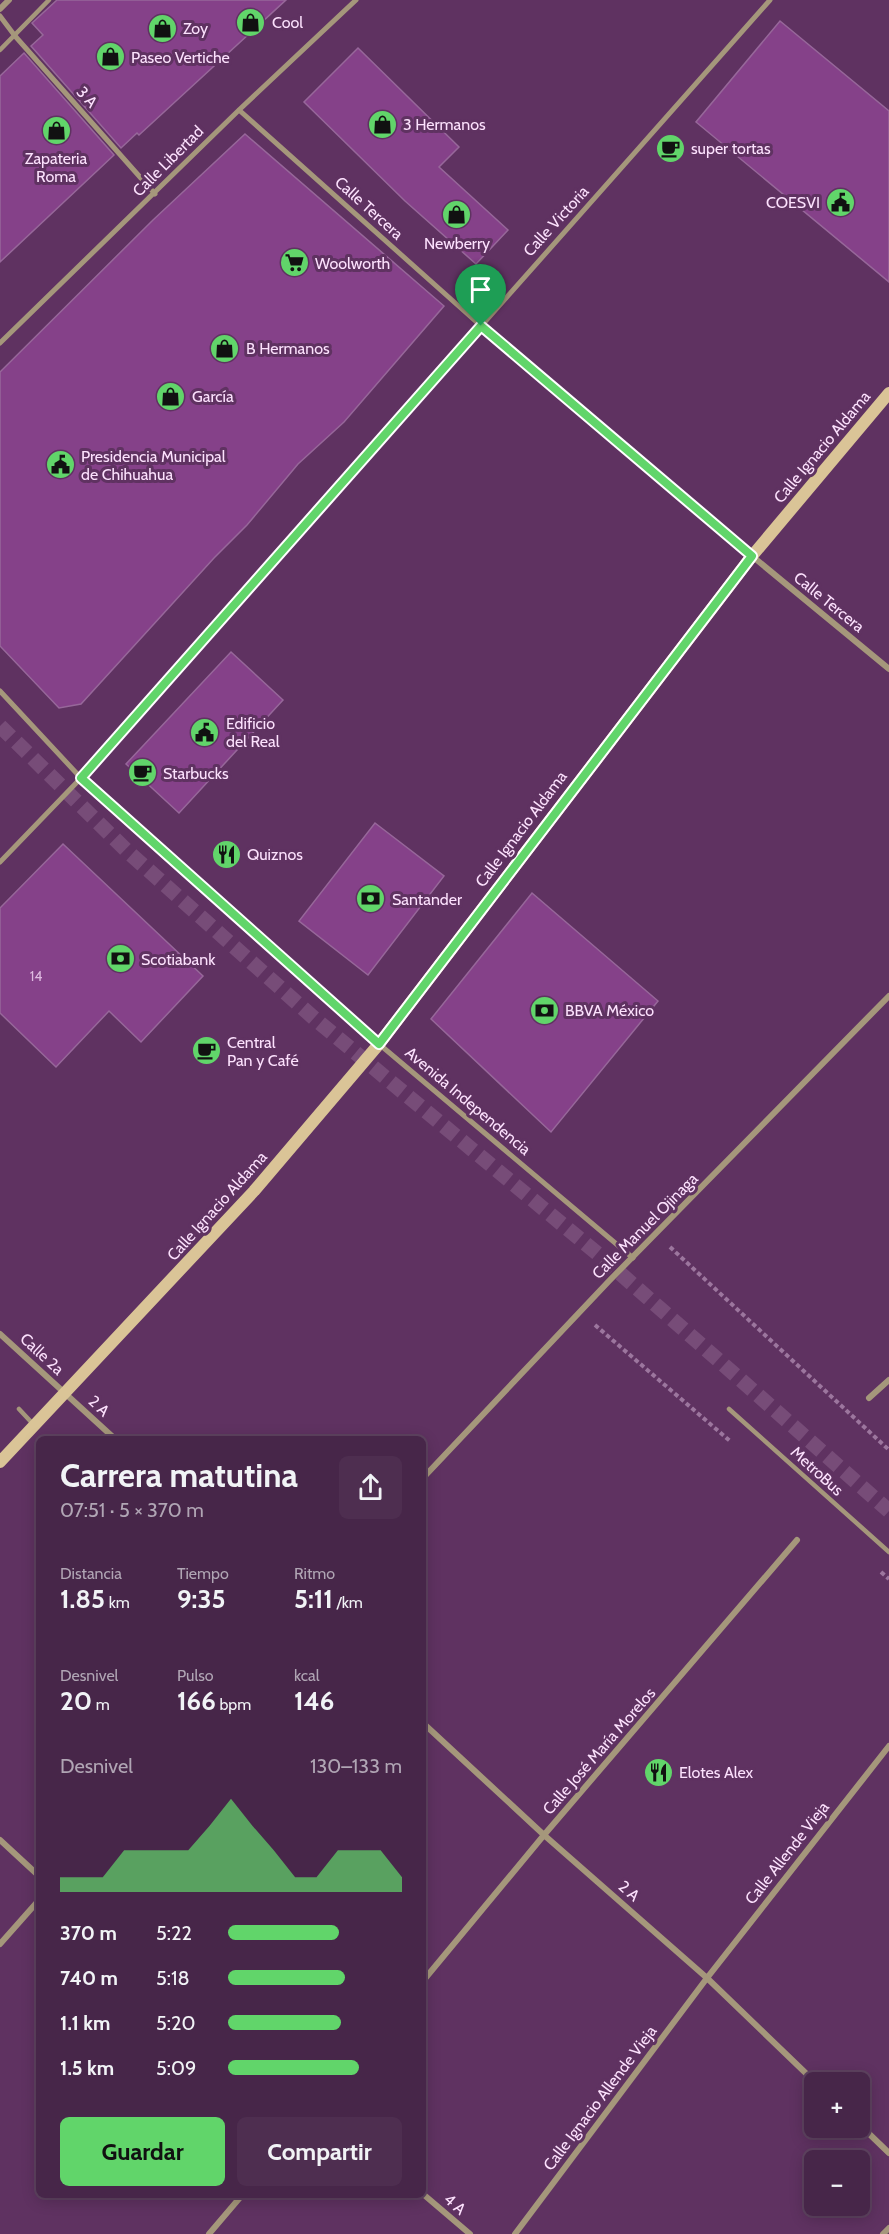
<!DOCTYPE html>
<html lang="es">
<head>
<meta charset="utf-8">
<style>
  body { margin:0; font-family:Cabin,sans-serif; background:#4e2e50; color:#f1f3f6; height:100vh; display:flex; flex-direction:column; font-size:22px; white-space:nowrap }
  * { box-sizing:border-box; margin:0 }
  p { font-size:20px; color:#b0a5b4 }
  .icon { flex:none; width:33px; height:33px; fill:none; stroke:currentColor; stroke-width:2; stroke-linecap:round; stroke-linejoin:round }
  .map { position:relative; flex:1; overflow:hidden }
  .panel { position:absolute; left:36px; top:1436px; width:390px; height:762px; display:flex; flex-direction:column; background:#472649; border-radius:9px; box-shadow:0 3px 15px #0003,0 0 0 2px #5f4361 }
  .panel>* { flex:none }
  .fabs { position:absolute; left:804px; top:2072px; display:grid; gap:12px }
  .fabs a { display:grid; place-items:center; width:66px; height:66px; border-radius:9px; background:#472649; box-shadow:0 3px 15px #0003,0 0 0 2px #5f4361; font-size:30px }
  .pin { position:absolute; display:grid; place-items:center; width:51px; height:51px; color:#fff; margin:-62px -26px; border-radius:50% 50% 50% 0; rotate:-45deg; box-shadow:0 0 6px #0007 }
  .pin .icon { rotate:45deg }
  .round { display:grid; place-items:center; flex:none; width:63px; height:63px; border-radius:9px; background:#4e2e50 }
  .overview { display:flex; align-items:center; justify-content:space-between; height:102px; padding:0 24px }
  h1 { font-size:33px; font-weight:700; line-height:45px }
  .metrics { display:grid; grid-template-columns:repeat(3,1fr); gap:9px; height:102px; padding:6px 24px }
  .metrics div { display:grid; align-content:center }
  .metrics b { font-size:26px; font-weight:700 }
  .metrics small { font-size:16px; font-weight:400 }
  .metrics p { font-size:16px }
  .chart { height:168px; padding:12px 24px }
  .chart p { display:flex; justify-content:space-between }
  .chart svg { width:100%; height:108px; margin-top:6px; fill:#61d56a; opacity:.7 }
  .cta { display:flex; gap:12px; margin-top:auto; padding:12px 24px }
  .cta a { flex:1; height:69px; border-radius:9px; background:#61d56a; color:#111; font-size:24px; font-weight:700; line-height:69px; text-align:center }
  .cta a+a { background:#4e2e50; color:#f1f3f6 }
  ul { padding:0 24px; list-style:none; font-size:20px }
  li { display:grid; grid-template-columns:96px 72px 1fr; align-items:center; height:45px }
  li i { height:15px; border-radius:8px; background:#61d56a }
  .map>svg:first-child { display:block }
  .building { fill:#854189; stroke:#97679a; stroke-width:1.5 }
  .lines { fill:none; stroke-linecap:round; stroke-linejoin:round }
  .primary-tunnel { stroke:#774c78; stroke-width:15; stroke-dasharray:15 8; stroke-linecap:butt }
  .path { stroke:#9c769e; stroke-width:4; stroke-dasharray:4.5 3; stroke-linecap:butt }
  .service { stroke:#a5977b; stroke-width:4.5 }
  .pedestrian { stroke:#a5977b; stroke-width:5 }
  .minor { stroke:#a5977b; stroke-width:6 }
  .secondary { stroke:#dac497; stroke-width:12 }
  .route-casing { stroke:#fff; stroke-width:12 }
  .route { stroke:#61d56a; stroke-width:8 }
  .labels { text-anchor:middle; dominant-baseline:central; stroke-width:6; stroke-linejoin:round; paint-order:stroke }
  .number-label { font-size:14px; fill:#deb9e0 }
  .poi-label { font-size:16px; fill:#fce1fd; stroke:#5f3261; text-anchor:start }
  .street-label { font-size:16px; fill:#fce1fd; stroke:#5f3261 }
</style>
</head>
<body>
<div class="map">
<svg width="889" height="2234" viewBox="0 0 889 2234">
  <rect width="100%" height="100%" fill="#5f3261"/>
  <path class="building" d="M57,0H286L139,135L137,133L121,148L31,46L43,35L32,23Z
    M780,21L889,111V282L696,122Z
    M358,48L459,147L439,167L508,230L476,264L405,201L304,102Z
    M24,53L114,155L0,262V76Z
    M245,134L444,306L344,422L298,464L247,525L214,558L81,704L59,708L0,646V372L153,220Z
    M231,652L283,700L179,813L126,764Z
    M375,823L444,876L368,975L299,921Z
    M63,844L203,976L141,1042L109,1011L56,1067L0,1013V908Z
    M532,893L658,1001L551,1132L431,1019Z"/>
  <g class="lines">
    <path class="primary-tunnel" d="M0,726L127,851L315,1019L604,1259L889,1511"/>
    <path class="path" d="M670,1247L889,1450
      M595,1325L730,1441
      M881,1572L889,1579"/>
    <path class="service" d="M0,50L49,0
      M19,1409L33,1424
      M729,1409L889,1552"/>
    <path class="pedestrian" d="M0,16L15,36L155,194
      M239,110L481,326L751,555
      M0,343L239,110L356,0
      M0,691L81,778L379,1044L633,1258
      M0,862L81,778L770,0"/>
    <path class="minor" d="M0,9L9,0
      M752,556L889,669
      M0,1334L114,1438
      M869,1398L889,1380
      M423,1478L609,1281L889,996
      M423,1723L544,1835L707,1978L815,2082
      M0,1840L39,1876
      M0,1944L39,1900
      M423,1981L544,1835L797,1540
      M860,2125L889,2153
      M423,2194L470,2234
      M209,2234L243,2194
      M515,2234L707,1978L889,1746
      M883,2234L889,2228"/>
    <path class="secondary" d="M0,1462L254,1191L379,1044L752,556L889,393"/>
  </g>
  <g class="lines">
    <defs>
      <path id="route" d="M481,326L752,556L379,1044L81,778Z"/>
    </defs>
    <use href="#route" class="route-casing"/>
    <use href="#route" class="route"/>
  </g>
  <defs>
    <symbol id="shop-disc" viewBox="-11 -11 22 22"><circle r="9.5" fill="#61d56a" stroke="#5f3261"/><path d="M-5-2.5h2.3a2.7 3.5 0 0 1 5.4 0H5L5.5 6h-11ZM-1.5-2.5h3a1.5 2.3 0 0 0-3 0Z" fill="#111"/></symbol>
    <symbol id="cafe-disc" viewBox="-11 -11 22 22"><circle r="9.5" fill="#61d56a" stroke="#5f3261"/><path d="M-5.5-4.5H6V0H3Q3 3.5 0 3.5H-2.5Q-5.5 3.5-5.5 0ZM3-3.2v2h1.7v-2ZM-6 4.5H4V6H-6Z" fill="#111"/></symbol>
    <symbol id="civic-disc" viewBox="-11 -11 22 22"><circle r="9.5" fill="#61d56a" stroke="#5f3261"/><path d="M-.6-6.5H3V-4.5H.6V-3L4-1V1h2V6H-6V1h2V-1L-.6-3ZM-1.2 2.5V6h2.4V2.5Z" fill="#111"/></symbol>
    <symbol id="supermarket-disc" viewBox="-11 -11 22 22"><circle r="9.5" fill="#61d56a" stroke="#5f3261"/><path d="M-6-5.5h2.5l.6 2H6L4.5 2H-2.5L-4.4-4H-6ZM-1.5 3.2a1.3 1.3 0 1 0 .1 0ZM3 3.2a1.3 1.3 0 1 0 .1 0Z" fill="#111"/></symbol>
    <symbol id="restaurant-disc" viewBox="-11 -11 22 22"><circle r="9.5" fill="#61d56a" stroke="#5f3261"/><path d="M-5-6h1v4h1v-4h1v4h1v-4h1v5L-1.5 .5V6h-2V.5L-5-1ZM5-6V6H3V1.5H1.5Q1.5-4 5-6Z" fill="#111"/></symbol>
    <symbol id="bank-disc" viewBox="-11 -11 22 22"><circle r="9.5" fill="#61d56a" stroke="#5f3261"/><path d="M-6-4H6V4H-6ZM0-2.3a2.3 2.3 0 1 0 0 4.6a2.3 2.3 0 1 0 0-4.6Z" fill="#111"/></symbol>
  </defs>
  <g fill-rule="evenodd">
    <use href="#shop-disc" x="234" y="6" width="33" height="33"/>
    <use href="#shop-disc" x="146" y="12" width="33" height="33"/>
    <use href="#shop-disc" x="94" y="40" width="33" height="33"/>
    <use href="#shop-disc" x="366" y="108" width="33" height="33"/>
    <use href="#shop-disc" x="40" y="114" width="33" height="33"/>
    <use href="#cafe-disc" x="654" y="132" width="33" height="33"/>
    <use href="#civic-disc" x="824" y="186" width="33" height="33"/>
    <use href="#shop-disc" x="440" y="198" width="33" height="33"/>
    <use href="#supermarket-disc" x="278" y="246" width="33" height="33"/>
    <use href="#shop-disc" x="208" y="332" width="33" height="33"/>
    <use href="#shop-disc" x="154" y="380" width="33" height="33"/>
    <use href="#civic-disc" x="44" y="448" width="33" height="33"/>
    <use href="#civic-disc" x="188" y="716" width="33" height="33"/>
    <use href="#cafe-disc" x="126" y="756" width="33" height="33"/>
    <use href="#restaurant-disc" x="210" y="838" width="33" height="33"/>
    <use href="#bank-disc" x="354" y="882" width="33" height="33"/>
    <use href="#bank-disc" x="104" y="942" width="33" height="33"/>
    <use href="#bank-disc" x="528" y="994" width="33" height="33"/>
    <use href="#cafe-disc" x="190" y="1034" width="33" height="33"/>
    <use href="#restaurant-disc" x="642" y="1756" width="33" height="33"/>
  </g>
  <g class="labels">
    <g class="number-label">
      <text x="36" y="976">14</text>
    </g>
    <g class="poi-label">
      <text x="272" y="22">Cool</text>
      <text x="183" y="28">Zoy</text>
      <text x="131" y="57">Paseo Vertiche</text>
      <text x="403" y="124">3 Hermanos</text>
      <text x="691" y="148">super tortas</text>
      <text x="56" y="158" text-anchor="middle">Zapateria<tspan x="56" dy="18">Roma</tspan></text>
      <text x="820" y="202" text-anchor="end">COESVI</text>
      <text x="457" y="243" text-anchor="middle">Newberry</text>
      <text x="315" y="263">Woolworth</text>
      <text x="246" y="348">B Hermanos</text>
      <text x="192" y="396">García</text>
      <text x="81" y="456">Presidencia Municipal<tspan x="81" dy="18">de Chihuahua</tspan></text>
      <text x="226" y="723">Edificio<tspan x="226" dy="18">del Real</tspan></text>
      <text x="163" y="773">Starbucks</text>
      <text x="247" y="854">Quiznos</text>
      <text x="392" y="899">Santander</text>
      <text x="141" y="959">Scotiabank</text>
      <text x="565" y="1010">BBVA México</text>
      <text x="227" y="1042">Central<tspan x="227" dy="18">Pan y Café</tspan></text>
      <text x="679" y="1772">Elotes Alex</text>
    </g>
    <g class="street-label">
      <text transform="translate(87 97) rotate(48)">3 A</text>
      <text transform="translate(168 161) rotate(-45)">Calle Libertad</text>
      <text transform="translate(369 208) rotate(42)">Calle Tercera</text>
      <text transform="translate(556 221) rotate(-48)">Calle Victoria</text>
      <text transform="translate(822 447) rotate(-50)">Calle Ignacio Aldama</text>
      <text transform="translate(829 602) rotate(39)">Calle Tercera</text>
      <text transform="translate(521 829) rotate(-53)">Calle Ignacio Aldama</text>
      <text transform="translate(468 1101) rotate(40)">Avenida Independencia</text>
      <text transform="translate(217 1206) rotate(-48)">Calle Ignacio Aldama</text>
      <text transform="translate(645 1226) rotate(-45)">Calle Manuel Ojinaga</text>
      <text transform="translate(42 1354) rotate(43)">Calle 2a</text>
      <text transform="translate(99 1406) rotate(43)">2 A</text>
      <text transform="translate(817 1471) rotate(42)">MetroBus</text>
      <text transform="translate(599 1751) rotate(-49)">Calle José María Morelos</text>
      <text transform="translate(787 1853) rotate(-52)">Calle Allende Vieja</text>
      <text transform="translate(629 1891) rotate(41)">2 A</text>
      <text transform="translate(600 2098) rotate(-53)">Calle Ignacio Allende Vieja</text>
      <text transform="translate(455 2204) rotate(41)">4 A</text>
    </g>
  </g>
</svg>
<div class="fabs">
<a>+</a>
<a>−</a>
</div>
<div class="pin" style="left:481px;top:326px;background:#1e9e55"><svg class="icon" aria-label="arrive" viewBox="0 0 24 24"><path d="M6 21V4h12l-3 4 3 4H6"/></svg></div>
<section class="panel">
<div class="overview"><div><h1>Carrera matutina</h1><p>07:51 · 5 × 370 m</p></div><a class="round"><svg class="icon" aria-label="share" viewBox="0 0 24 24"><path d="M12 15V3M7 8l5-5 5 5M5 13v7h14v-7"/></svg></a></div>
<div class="metrics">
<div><p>Distancia</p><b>1.85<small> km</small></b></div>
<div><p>Tiempo</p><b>9:35</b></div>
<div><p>Ritmo</p><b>5:11<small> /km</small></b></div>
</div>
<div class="metrics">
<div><p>Desnivel</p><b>20<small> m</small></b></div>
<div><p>Pulso</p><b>166<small> bpm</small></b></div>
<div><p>kcal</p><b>146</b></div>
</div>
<div class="chart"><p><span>Desnivel</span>130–133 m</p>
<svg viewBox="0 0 160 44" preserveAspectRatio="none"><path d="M0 44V38L10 38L20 38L30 27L40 27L50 27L60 27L70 17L80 6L90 17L100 27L110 38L120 38L130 27L140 27L150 27L160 38V44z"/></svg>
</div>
<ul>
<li><b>370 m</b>5:22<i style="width:64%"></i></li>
<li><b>740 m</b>5:18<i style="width:67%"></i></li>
<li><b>1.1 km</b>5:20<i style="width:65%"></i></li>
<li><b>1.5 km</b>5:09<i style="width:75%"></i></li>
</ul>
<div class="cta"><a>Guardar</a><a>Compartir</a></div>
</section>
</div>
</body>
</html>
